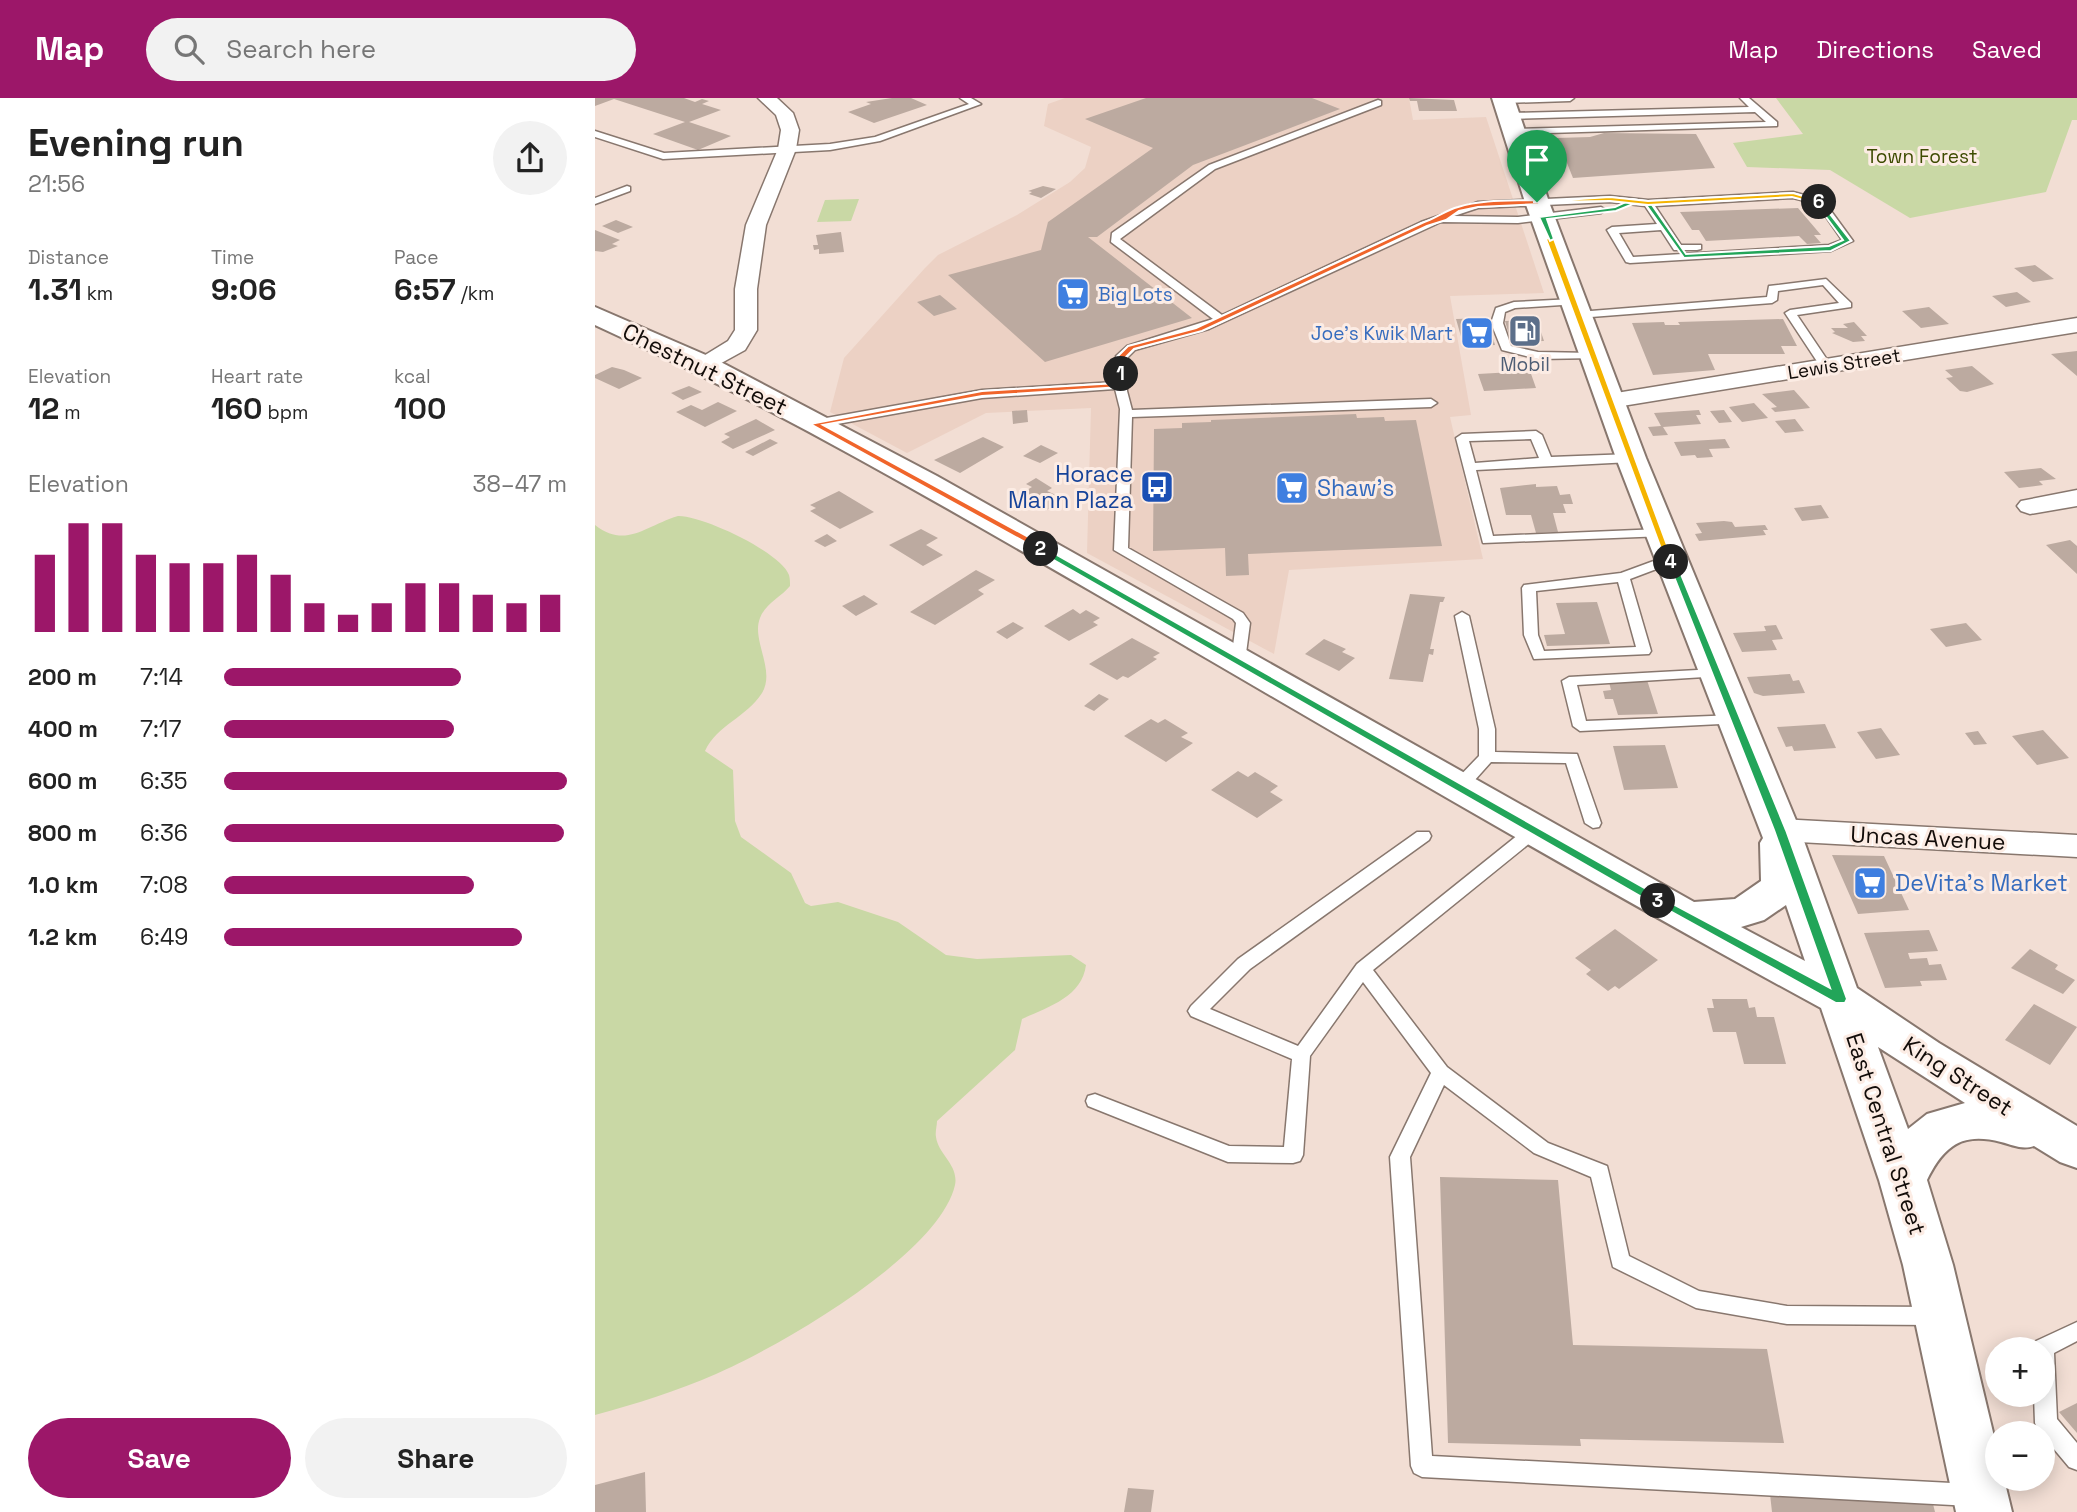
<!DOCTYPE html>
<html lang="en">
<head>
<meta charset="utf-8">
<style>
  body { margin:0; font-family:"Space Grotesk",sans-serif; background:#f2f2f2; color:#222; height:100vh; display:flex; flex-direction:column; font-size:26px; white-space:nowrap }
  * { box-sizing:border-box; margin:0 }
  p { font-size:23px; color:#767676 }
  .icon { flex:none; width:38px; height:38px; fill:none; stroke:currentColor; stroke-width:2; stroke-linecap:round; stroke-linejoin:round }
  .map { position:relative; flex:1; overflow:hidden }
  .drawer { display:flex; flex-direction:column; background:#fff; width:595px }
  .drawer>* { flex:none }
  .fabs { position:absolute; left:1390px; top:1239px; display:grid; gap:14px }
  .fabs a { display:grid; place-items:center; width:70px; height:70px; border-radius:50%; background:#fff; box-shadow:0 4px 18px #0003; font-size:35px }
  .pin { position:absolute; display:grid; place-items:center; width:60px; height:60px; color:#fff; margin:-72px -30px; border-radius:50% 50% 50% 0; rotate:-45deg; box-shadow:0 0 7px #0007 }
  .pin .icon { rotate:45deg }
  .km { position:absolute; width:35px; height:35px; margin:-18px; border-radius:50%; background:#222; color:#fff; font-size:19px; line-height:35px; text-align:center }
  .round { display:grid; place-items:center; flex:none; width:74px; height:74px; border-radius:37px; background:#f2f2f2 }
  .summary { display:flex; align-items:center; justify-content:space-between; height:119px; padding:0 28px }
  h1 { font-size:38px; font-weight:600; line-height:52px }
  .metrics { display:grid; grid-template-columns:repeat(3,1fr); gap:10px; height:119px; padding:7px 28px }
  .metrics div { display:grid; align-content:center }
  .metrics b { font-size:30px; font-weight:600 }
  .metrics small { font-size:19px; font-weight:400 }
  .metrics p { font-size:19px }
  .chart { height:196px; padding:14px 28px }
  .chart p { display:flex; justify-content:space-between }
  .chart svg { width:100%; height:126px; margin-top:7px; stroke:#9c1769; stroke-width:6 }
  .cta { display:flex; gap:14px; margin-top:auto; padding:14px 28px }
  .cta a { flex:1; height:80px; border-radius:42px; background:#9c1769; color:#fff; font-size:28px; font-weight:600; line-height:80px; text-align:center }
  .cta a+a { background:#f2f2f2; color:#222 }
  ul { padding:0 28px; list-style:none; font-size:23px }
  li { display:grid; grid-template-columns:112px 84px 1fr; align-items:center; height:52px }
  li i { height:18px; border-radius:9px; background:#9c1769 }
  header { display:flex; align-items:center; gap:42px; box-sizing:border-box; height:98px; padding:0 35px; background:#9c1769; color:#fff }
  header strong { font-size:33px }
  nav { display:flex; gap:38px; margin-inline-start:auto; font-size:24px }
  .search { width:490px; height:63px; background:#f2f2f2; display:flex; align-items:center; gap:18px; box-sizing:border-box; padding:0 24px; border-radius:38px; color:#767676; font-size:26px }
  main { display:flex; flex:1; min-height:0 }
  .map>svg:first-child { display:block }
  .built { fill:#ecd1c4 }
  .green { fill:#c9d8a5 }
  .building { fill:#bcaaa0 }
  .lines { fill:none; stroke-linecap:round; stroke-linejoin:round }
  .service-casing { stroke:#88776e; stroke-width:3 }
  .minor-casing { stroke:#88776e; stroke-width:3 }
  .secondary-casing { stroke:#88776e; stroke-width:4 }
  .service { fill:#fff; fill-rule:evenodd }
  .minor { fill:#fff; fill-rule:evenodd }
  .secondary { fill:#fff; fill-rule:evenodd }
  .split-1 { fill:#f0652b; stroke:#fff; stroke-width:2 }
  .split-2 { fill:#f0652b; stroke:#fff; stroke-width:2 }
  .split-3 { fill:#22a559; stroke:#fff; stroke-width:2 }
  .split-4 { fill:#22a559; stroke:#fff; stroke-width:2 }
  .split-5 { fill:#f5b400; stroke:#fff; stroke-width:2 }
  .split-6 { fill:#22a559; stroke:#fff; stroke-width:2 }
  .split-7 { fill:#f5b400; stroke:#fff; stroke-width:2 }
  .labels { text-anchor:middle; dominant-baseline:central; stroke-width:6; stroke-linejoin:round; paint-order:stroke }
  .far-park-label { font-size:19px; fill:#3d4b01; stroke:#fcece4 }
  .far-shop-label { font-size:19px; fill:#366cbe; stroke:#fcece4; text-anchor:start }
  .far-service-label { font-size:19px; fill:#4e5e75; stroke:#fcece4 }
  .far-street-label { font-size:19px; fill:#120c09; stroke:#fcece4 }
  .street-label { font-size:23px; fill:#120c09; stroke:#fcece4 }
  .transit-label { font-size:23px; fill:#164399; stroke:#fcece4; text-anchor:end }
  .shop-label { font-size:23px; fill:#366cbe; stroke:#fcece4; text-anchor:start }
</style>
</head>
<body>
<header>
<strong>Map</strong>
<div class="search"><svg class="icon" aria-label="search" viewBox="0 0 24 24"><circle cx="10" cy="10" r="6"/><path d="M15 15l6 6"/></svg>Search here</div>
<nav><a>Map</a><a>Directions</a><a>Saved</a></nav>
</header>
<main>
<section class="drawer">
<div class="summary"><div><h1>Evening run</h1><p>21:56</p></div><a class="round"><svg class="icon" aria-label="share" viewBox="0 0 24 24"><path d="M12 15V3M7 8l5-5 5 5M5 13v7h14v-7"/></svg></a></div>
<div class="metrics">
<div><p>Distance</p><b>1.31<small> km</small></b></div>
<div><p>Time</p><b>9:06</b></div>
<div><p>Pace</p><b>6:57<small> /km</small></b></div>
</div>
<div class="metrics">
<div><p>Elevation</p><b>12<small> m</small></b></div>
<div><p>Heart rate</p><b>160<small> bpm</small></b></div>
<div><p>kcal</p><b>100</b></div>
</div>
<div class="chart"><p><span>Elevation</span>38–47 m</p>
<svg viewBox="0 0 160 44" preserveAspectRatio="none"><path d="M5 44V17M15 44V6M25 44V6M35 44V17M45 44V20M55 44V20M65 44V17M75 44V24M85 44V34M95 44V38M105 44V34M115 44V27M125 44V27M135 44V31M145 44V34M155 44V31"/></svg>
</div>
<ul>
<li><b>200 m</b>7:14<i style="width:69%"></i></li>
<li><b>400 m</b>7:17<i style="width:67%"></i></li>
<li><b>600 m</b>6:35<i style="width:100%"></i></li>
<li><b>800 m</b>6:36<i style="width:99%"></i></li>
<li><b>1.0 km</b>7:08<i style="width:73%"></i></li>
<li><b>1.2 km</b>6:49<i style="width:87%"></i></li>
</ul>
<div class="cta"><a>Save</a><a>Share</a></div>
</section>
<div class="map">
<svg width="1482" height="1414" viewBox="0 0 1482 1414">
  <rect width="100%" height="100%" fill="#f2ded4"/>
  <path class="built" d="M470,0H814L818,22L891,19L949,195L855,198L876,317L855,319L888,461L694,472L679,556L492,455L496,310L391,315L312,355L235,314L249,260L330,170L343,157L422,117L475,84L490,70L496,49L449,28L453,6Z"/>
  <path class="green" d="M1181,0H1482V22H1477L1451,94L1315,120L1235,72L1152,69L1138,45L1208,36Z
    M264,101L256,123L222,124L230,102Z
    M83,418C106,417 186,454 194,477C195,481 195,484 195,488C186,499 170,506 165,520C156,542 181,572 167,595C152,619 122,627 110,653L138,672L140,723L146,739L196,775L210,805L216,808L243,804L303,824L351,857L382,861L476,857L491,867C487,899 453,909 427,921L420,952L342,1023C342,1028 340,1034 341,1039C343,1056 364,1067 360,1087C344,1157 185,1248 121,1276C82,1293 41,1306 0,1317V427C31,451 50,428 83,418Z"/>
  <path class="building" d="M0,0H89L100,4L107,1L114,3L107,6L126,12L94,24L136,38L103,52L58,36L90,24L19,1L0,8Z
    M297,0H316L332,7L279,25L253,14L276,6L271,4Z
    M551,0H717L745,11L598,67L502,139H493L597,220L450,264L353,177L446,152L453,124L558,50L490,21Z
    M814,0L859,2L862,13H824L822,3H815Z
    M1009,35L1101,36L1120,70L978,80L962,40L995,39Z
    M448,88L461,91L446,100L434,96L437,94L433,93Z
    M1203,110L1226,137H1219L1226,145L1212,146L1204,138L1111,143L1104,132H1097L1085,114Z
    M21,122L38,129L23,135L7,128Z
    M0,132L25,142L17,146L23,148L8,154L0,153Z
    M246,134L249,154L224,156V151L219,152L218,147H223L221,137Z
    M1440,167L1459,181L1438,184L1419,170Z
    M1422,194L1436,204L1411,209L1397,198Z
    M345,197L362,211L339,218L322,204Z
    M1334,209L1354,226L1326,230L1307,213Z
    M892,220L900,247L869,249L861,221Z
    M1188,221L1202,248H1186L1190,256H1113L1120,272L1058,277L1037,225L1069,224L1070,227H1085L1083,224Z
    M942,222L949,243L916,244L910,223Z
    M1259,224L1272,238H1266L1270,243L1258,244L1237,235L1240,234L1236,230H1253L1248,226Z
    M1482,253V278L1456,256Z
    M1377,268L1399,286L1372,294L1365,293L1351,280L1358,279L1350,272Z
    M17,269L29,272L47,280L24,291L0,280V277Z
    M935,273L941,290L889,293L883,276Z
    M94,288L107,294L88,302L76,295Z
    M1199,292L1215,310L1180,314L1176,310L1182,309L1167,296Z
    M123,304L142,313L110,329L81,314L96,307L107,312Z
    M1159,305L1173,320L1147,324L1134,309Z
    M432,312L433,324L418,326L417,313Z
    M1104,312L1106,317H1101L1106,326L1068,329L1073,337L1058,338L1053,329L1066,328L1059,315Z
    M1129,312L1137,324L1124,325L1115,313Z
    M761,316L762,320L789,319L790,323L821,322L847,448L653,456L654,477L631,478L630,450L558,453L559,331L587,330V325L616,324V322Z
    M161,321L180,332L138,351L126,344L135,339L129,336Z
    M1200,321L1209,333L1190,335L1180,323Z
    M388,339L409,349L365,375L339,362Z
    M175,341L183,345L158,358L150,354Z
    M1130,341L1135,350L1114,351L1118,359L1102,360L1100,357L1086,358L1079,344Z
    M446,347L463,355L445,365L428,358Z
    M1446,370L1461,381L1444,383L1448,387L1424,390L1409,374Z
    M441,380L457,390L452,393L470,401L450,413L420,399L437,389L431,386Z
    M941,386V389L962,388L965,397L975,396L978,406H968L971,415H958L963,434L941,435L936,417H911L905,390Z
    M244,393L279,414L245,431L215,413L221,410L215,407Z
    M1226,407L1234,420L1207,423L1199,410Z
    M1129,423L1137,424L1140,429L1170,427L1173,432H1168L1171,437L1104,443L1100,436L1107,435L1101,425Z
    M326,431L343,440L331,447L348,457L328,468L294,447Z
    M232,436L242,443L230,449L219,443Z
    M1475,442L1482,448V476L1451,447Z
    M381,472L400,482L383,492L389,496L340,527L315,514Z
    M815,496L850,499L848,504H845L835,551H839L838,557L834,556L828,584L794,581Z
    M269,497L283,506L261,518L247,508Z
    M1002,504L1015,546L952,548L949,537L970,536L961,505Z
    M478,511L485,516L491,512L505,520L498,524L503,527L474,543L449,528Z
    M418,524L429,530L412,541L401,534Z
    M1371,525L1387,542L1351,549L1335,531Z
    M1181,527L1188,541L1177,542L1182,552L1147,554L1138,535L1171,533L1169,528Z
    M537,540L565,555L558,559L562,561L533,580L528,578L522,582L494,566Z
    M729,541L751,551L747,554L760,560L744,573L710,556Z
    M1195,576L1198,583L1204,582L1210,595L1168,598L1159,595L1152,579Z
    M1052,582L1063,616L1023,617L1018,601H1010L1008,593L1016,592L1014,584Z
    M504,596L514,601L499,613L489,608Z
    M556,621L563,625L570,621L593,635L586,639L598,645L571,664L529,638Z
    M1230,626L1241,650L1199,653L1197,648L1191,649L1182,629Z
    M1286,630L1305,657L1281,661L1262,634Z
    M1448,632L1474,660L1442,667L1417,638Z
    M1383,633L1392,646L1379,647L1370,635Z
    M1070,647L1083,690L1029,692L1018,648Z
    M643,673L653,679L660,674L683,688L675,694L688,702L662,720L616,692Z
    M1237,757L1289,758L1314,812L1263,816Z
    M1020,831L1063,862L1024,891L1020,888L1013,893L991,876L996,872L980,860Z
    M1334,832L1343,853L1313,855L1315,861L1332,860L1334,867L1346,866L1352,882L1325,883L1327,888L1290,890L1269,835Z
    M1435,851L1463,867L1460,871L1480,882L1468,896L1416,870Z
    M1117,901H1152L1154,910L1160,909L1162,919H1179L1191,966H1149L1141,934H1118L1112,910H1119Z
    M1439,906L1482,929L1455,967L1410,942Z
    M845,1079L963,1082L978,1247L1172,1251L1189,1345L985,1341L986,1348L853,1345Z
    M1482,1305V1335L1464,1314Z
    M50,1374L51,1414H0V1387Z
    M533,1390L559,1392L556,1414H529Z
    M1175,1396L1338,1406L1340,1414H1177Z"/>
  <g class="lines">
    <defs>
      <path id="service" d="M365,0H376L386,6L285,43L235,52L68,61L0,39V33L69,55L235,46L280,39L374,6Z
        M906,0H979L975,3L909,5L906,4Z
        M1145,0H1154L1182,24V28L920,36L915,33L917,31L1171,24L1160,14L915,21L911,18L915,15L1154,9Z
        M783,2L786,3V7L620,71L525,141L627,217L826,124L883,104L1015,98L1053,102L1198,94L1228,102L1258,143L1236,153L1035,165L1031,164L1012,132L1017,129L1062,126L1050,108L1015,104L883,110L859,118L923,119L1006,109L1011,112L1006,115L923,125L846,124L614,231L540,252L533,259L532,293L537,312L836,301L842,305L836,309L537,319L533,450L648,515L655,525L650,563L643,567L636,563L641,525L638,521L519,452L525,311L520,291L387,300L220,330L214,326L220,322L387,292L520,284L521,258L532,248L618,221L516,144L517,135L614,67ZM1198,100L1222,106L1247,142L1234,147L1038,159L1024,135L1066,132L1079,152H1102L1106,151V147H1086L1060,108Z
        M32,88L35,89V93L0,106V100Z
        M1231,181L1256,205V209L1202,217L1237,269L1231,272L1227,271L1190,215L1195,212L1244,205L1228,187L1183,193L1182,202L1177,205L983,220L978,217L983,214L1172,199L1174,188Z
        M978,201L982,202V206L920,210L910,214L908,225L916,248L943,254L998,255L1002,256V260L943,261L907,252L896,225L901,210L919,204Z
        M941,333L947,337L956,359L1036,356L1042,360L1036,364L881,372L898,438L1065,431L1072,435L1070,438L888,445L861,340L867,336ZM936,341L944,360L880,365L874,343Z
        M1075,457L1080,458V464L1035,481L1056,553L1054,556L939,561L929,537L927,490L929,487L1026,475ZM1023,484L1041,549L949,553L943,537L941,493Z
        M867,514L874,518L900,631V654L982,656L1006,725L1004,729L998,730L990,725L971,665L896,664L870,693H858L856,689L858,685L884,658V631L860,518Z
        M1121,571L1128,575L1126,578L982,587L991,623L1141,617L1146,619L1148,622L1146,625L985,633L978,628L967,583L974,579Z
        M940,727L946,728L948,732L946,736L778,872L852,969L953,1045L1012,1068L1034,1158L1104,1193L1192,1208L1339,1209L1346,1212L1349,1218L1346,1224L1339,1227L1192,1226L1101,1210L1018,1169L996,1079L939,1055L849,987L815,1059L837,1358L1376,1386L1384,1389L1387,1397L1384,1405L1376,1408L827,1379L819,1375L816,1368L795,1059L836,975L768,884L715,958L708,1057L705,1063L698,1065L633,1064L493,1008L491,1003L493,998L500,996L634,1048L689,1049L697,961L596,918L593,913L596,908L643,861L822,734H834L836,738L834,742L655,871L615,911L703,948L762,866L934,728Z
        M1482,1224V1243L1459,1255L1462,1321L1482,1345V1372L1474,1369L1443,1332L1440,1325L1439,1297H1447V1251L1437,1250L1441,1243Z"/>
      <path id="minor" d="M163,0H182L198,15L204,32L201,51L171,127L162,191V232L150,252L110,274L102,272L99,267L102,262L133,243L140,232V191L151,127L183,51L186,32L181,17Z
        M1482,220V234L1015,310L1007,308L1003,303L1007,298L1015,296Z
        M1482,392V408L1435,416L1426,413L1422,408L1426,403Z
        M1185,721L1482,737V759L1185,743L1174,740L1169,732L1174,724Z"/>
      <path id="secondary" d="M897,0H919L954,104L1051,360L1205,732L1262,890L1344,945L1482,1028V1070L1465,1064L1439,1048C1427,1052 1418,1047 1406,1044C1368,1034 1349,1047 1332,1082L1358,1167L1402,1351V1381H1409L1417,1414H1361L1308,1167L1284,1082L1226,910C990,782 759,646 527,511C354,411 182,310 0,227V209L120,261L342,378L1099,804L1140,801L1166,783L1165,745L1168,740L1021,360L930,104ZM1191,807L1210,863L1146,829L1169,822ZM1283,949L1370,1005L1332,1016L1313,1031Z"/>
    </defs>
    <use href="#service" class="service-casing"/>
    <use href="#minor" class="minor-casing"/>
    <use href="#secondary" class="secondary-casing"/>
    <use href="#service" class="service"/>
    <use href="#minor" class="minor"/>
    <use href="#secondary" class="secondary"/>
  </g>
  <path class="split-1" d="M942,102L945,106L883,109L864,113L851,122L832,128L607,233L539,251L531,259V276L526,278L522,276L523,258L533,248L601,230L827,125C840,121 851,112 863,109C888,101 916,103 942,102Z"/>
  <path class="split-2" d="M526,273L531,276L530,287L526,289L387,298L228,327L450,448L446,453L215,326L387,293L522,285V276Z"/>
  <path class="split-3" d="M446,448L1067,800L1069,803L1059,806L443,453Z"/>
  <path class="split-4" d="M1072,461L1081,464L1191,732L1252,901L1250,905H1241L1057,803L1067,800L1235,890L1179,732Z"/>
  <path class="split-5" d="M955,139L959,141L1079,466L1071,464L951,141Z"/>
  <path class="split-6" d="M1037,101L1055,104L1091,156L1234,148L1248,142L1220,104L1224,102L1256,143L1236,153L1089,160L1051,107L1038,106L1021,113L952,121L959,141L955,143L944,119L1020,109Z"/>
  <path class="split-7" d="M1198,95L1228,104L1224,106L1197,99L1053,107L1015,103L938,104L1015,99L1053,103Z"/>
  <defs>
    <symbol id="supermarket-square" viewBox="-11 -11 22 22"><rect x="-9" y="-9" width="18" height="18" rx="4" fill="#3f7fe0" stroke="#fcece4"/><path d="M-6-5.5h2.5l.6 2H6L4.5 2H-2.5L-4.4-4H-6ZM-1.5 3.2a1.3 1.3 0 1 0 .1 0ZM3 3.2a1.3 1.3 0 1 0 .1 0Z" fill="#fff"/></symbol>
    <symbol id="fuel-square" viewBox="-11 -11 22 22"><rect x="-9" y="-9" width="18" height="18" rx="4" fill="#5c6f8a" stroke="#fcece4"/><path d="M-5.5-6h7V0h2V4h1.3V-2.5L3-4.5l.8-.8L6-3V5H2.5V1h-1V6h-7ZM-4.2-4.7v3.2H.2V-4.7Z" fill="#fff"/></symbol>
    <symbol id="bus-square" viewBox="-11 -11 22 22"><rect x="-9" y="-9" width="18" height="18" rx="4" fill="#1a4fb4" stroke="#fcece4"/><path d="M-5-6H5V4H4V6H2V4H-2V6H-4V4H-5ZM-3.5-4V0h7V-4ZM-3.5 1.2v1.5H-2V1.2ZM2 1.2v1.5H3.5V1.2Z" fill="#fff"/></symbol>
  </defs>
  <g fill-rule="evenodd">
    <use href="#supermarket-square" x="459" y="177" width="38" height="38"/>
    <use href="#fuel-square" x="911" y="214" width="38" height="38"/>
    <use href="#supermarket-square" x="863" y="216" width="38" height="38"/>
    <use href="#bus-square" x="543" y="370" width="38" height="38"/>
    <use href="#supermarket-square" x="678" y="371" width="38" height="38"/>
    <use href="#supermarket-square" x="1256" y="766" width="38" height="38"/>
  </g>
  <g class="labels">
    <g class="far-park-label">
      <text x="1327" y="58">Town Forest</text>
    </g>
    <g class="far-shop-label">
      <text x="503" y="196">Big Lots</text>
      <text x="858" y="235" text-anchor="end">Joe's Kwik Mart</text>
    </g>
    <g class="far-service-label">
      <text x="930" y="266">Mobil</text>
    </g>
    <g class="far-street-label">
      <text transform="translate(1249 266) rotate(-9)">Lewis Street</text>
    </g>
    <g class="street-label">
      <text transform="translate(110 271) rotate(26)">Chestnut Street</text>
      <text transform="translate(1333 740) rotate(3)">Uncas Avenue</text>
      <text transform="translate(1363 978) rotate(33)">King Street</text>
      <text transform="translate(1291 1036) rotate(72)">East Central Street</text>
    </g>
    <g class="transit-label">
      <text x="538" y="376">Horace<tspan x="538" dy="26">Mann Plaza</tspan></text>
    </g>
    <g class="shop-label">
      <text x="722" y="390">Shaw's</text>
      <text x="1300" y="785">DeVita's Market</text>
    </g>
  </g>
</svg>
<div class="fabs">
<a>+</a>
<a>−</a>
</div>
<div class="pin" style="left:942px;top:104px;background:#1e9e55"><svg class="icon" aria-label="arrive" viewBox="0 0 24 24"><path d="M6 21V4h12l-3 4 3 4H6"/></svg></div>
<b class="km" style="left:526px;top:276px">1</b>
<b class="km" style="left:446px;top:451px">2</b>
<b class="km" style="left:1063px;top:803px">3</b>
<b class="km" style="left:1076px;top:464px">4</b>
<b class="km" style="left:1224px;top:104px">6</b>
</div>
</main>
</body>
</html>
